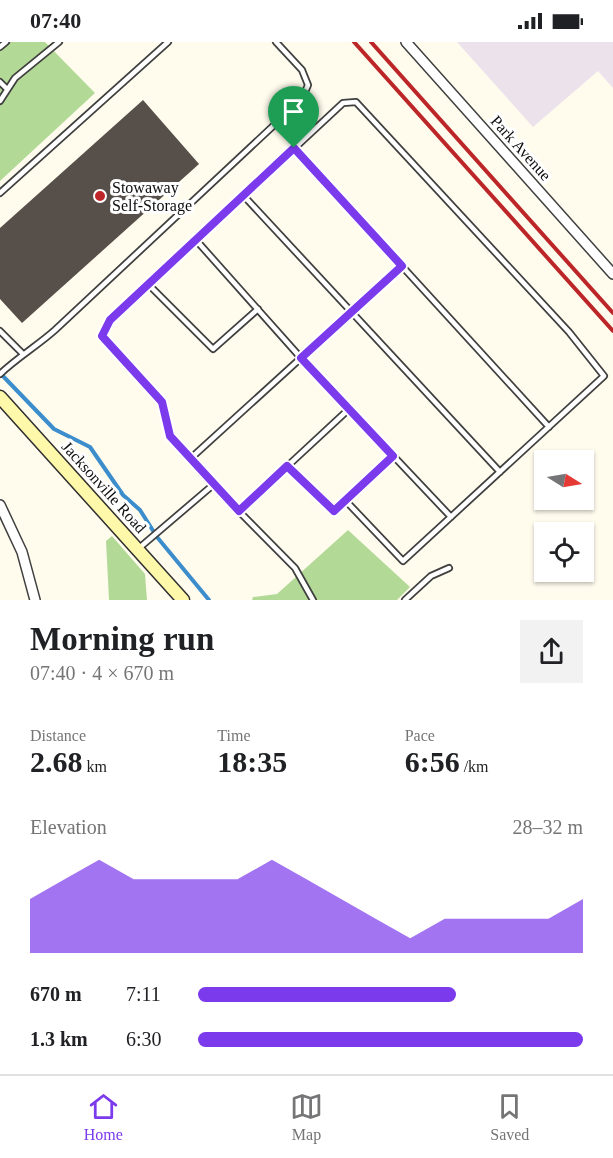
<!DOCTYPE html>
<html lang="en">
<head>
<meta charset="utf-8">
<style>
  body { margin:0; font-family:"Times New Roman",serif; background:#f2f2f2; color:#202124; height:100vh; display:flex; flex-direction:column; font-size:22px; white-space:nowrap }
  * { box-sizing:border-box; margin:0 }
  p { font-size:20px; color:#757577 }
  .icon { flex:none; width:33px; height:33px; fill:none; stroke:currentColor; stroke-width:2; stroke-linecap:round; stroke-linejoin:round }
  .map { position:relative; height:558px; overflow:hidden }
  .details { display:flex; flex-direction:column; background:#fff; flex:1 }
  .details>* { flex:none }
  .needle { width:39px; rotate:101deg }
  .controls { position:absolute; left:534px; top:408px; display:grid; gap:12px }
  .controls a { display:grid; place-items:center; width:60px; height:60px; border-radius:0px; background:#fff; box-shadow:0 2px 4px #0004; font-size:30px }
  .pin { position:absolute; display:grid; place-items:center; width:51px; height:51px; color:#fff; margin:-62px -26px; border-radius:50% 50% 50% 0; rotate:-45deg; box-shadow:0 0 6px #0007 }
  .pin .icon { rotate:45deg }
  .round { display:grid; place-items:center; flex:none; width:63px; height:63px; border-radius:0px; background:#f2f2f2 }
  .summary { display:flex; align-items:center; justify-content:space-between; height:102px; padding:0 30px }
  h1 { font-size:33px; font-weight:800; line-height:45px }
  .figures { display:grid; grid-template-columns:repeat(3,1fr); gap:9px; height:102px; padding:6px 30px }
  .figures div { display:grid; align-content:center }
  .figures b { font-size:30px; font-weight:800 }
  .figures small { font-size:16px; font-weight:400 }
  .figures p { font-size:16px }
  .chart { height:168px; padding:12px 30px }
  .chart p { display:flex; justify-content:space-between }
  .chart svg { width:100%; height:108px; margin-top:6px; fill:#7c3aed; opacity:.7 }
  ul { padding:0 30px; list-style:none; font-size:20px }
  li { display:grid; grid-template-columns:96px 72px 1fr; align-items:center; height:45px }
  li i { height:15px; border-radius:8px; background:#7c3aed }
  .status { display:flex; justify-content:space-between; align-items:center; height:42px; padding:0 30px; background:#fff; direction:ltr }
  .status svg { height:16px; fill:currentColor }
  .menu { display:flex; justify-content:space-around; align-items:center; height:84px; border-top:2px solid #e0e0e0; background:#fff; font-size:16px; color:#757577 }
  .menu a { display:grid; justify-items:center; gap:3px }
  .menu .selected { color:#7c3aed }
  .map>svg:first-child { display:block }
  .industrial { fill:#ebe2ec }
  .forest { fill:#b3d997 }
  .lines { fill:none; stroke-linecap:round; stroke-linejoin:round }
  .stream { stroke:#3b8dcc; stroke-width:4 }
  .building { fill:#564f4a }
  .service-casing { stroke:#404040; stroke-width:8 }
  .minor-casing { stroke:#404040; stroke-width:12 }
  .secondary-casing { stroke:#2f2f2f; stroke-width:15 }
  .service { stroke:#fff; stroke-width:4.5 }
  .minor { stroke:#fff; stroke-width:9 }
  .secondary { stroke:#fef8aa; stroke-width:12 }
  .rail { stroke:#bc2628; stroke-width:4 }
  .route-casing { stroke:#fff; stroke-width:12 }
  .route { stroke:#7c3aed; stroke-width:8 }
  .poi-dot { fill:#bc2628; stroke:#fff; stroke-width:2 }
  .labels { text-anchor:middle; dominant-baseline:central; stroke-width:6; stroke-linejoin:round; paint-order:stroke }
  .street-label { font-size:16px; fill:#0d0d0d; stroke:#fff }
  .poi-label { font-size:16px; fill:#0d0d0d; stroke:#fff; text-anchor:start }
</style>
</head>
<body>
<div class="status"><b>07:40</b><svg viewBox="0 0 49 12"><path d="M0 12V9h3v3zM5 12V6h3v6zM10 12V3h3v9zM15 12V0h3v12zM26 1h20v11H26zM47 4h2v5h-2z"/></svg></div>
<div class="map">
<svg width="613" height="558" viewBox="0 0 613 558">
  <rect width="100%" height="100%" fill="#fffcee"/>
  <path class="industrial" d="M457,0H613V46L598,29L533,85Z"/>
  <path class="forest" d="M0,0H45L95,51L0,139Z
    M348,488L410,545L397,558H252L253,555L277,552Z
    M112,494L145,532L147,558H109L106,499Z"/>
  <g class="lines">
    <path class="stream" d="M0,331L54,387L90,405L123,453L140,468L157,495L209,558"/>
  </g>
  <path class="building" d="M143,58L199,122L22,281L0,257V186Z"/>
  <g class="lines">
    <defs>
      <path id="service" d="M0,5L6,0
        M0,40L7,47
        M0,59L15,36L59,0
        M294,106L549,385
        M0,151L168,0
        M243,153L500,430
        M196,198L301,316L451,475
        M149,243L213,307L258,267
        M0,289L22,311
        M0,332C18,315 37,304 55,288L302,57L308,43L302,28L276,0
        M190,417L402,224
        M213,443L169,394L162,360L102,295L110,278L343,61L356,60L569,290L604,334L403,519L345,458L334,469L287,424
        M345,458L393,414
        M239,469L349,367
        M138,507L213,443L295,526L313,558
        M405,558L431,534L449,526"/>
      <path id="minor" d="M406,0L613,232
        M0,463L22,510L35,558"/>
      <path id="secondary" d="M0,355L183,558"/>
    </defs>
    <use href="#service" class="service-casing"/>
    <use href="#minor" class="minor-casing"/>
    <use href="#secondary" class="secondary-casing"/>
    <use href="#service" class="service"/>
    <use href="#minor" class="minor"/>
    <use href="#secondary" class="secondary"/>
    <path class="rail" d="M354,0L613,289
      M371,0L613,271"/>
  </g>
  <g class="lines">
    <defs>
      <path id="route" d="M294,106L402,224L301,316L393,414L334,469L287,424L239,469L170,394L162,360L102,294L110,278Z"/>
    </defs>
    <use href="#route" class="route-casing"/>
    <use href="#route" class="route"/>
  </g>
  <circle class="poi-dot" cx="100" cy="154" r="6"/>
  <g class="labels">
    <g class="street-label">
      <text transform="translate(521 106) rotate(48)">Park Avenue</text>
      <text transform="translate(104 445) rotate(48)">Jacksonville Road</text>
    </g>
    <g class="poi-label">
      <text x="112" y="145">Stowaway<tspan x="112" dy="18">Self-Storage</tspan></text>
    </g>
  </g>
</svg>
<div class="controls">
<a><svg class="needle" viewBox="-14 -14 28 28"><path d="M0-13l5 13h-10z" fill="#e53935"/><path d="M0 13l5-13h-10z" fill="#757577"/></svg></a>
<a><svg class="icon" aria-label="locate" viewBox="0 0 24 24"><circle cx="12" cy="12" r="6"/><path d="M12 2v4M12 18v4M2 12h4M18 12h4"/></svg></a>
</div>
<div class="pin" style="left:294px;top:106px;background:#1e9e55"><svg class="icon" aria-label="arrive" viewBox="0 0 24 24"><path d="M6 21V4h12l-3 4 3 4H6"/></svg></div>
</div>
<section class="details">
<div class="summary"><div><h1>Morning run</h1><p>07:40 · 4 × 670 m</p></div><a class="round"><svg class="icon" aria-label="share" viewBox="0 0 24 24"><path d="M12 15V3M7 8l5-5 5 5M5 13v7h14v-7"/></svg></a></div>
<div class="figures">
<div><p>Distance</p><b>2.68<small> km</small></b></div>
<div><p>Time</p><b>18:35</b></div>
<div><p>Pace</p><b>6:56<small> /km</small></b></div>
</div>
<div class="chart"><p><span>Elevation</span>28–32 m</p>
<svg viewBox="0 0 160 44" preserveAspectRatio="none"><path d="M0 44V22L10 14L20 6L30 14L40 14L50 14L60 14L70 6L80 14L90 22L100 30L110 38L120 30L130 30L140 30L150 30L160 22V44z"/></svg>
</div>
<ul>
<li><b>670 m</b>7:11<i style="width:67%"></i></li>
<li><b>1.3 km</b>6:30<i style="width:100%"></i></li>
</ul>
</section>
<nav class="menu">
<a class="selected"><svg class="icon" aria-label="home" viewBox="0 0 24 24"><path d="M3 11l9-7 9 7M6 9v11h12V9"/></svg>Home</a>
<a><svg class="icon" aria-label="map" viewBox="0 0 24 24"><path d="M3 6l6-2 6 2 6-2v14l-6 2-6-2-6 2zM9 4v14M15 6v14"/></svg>Map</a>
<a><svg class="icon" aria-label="saved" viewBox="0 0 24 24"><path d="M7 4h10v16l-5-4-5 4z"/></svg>Saved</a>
</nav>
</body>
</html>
